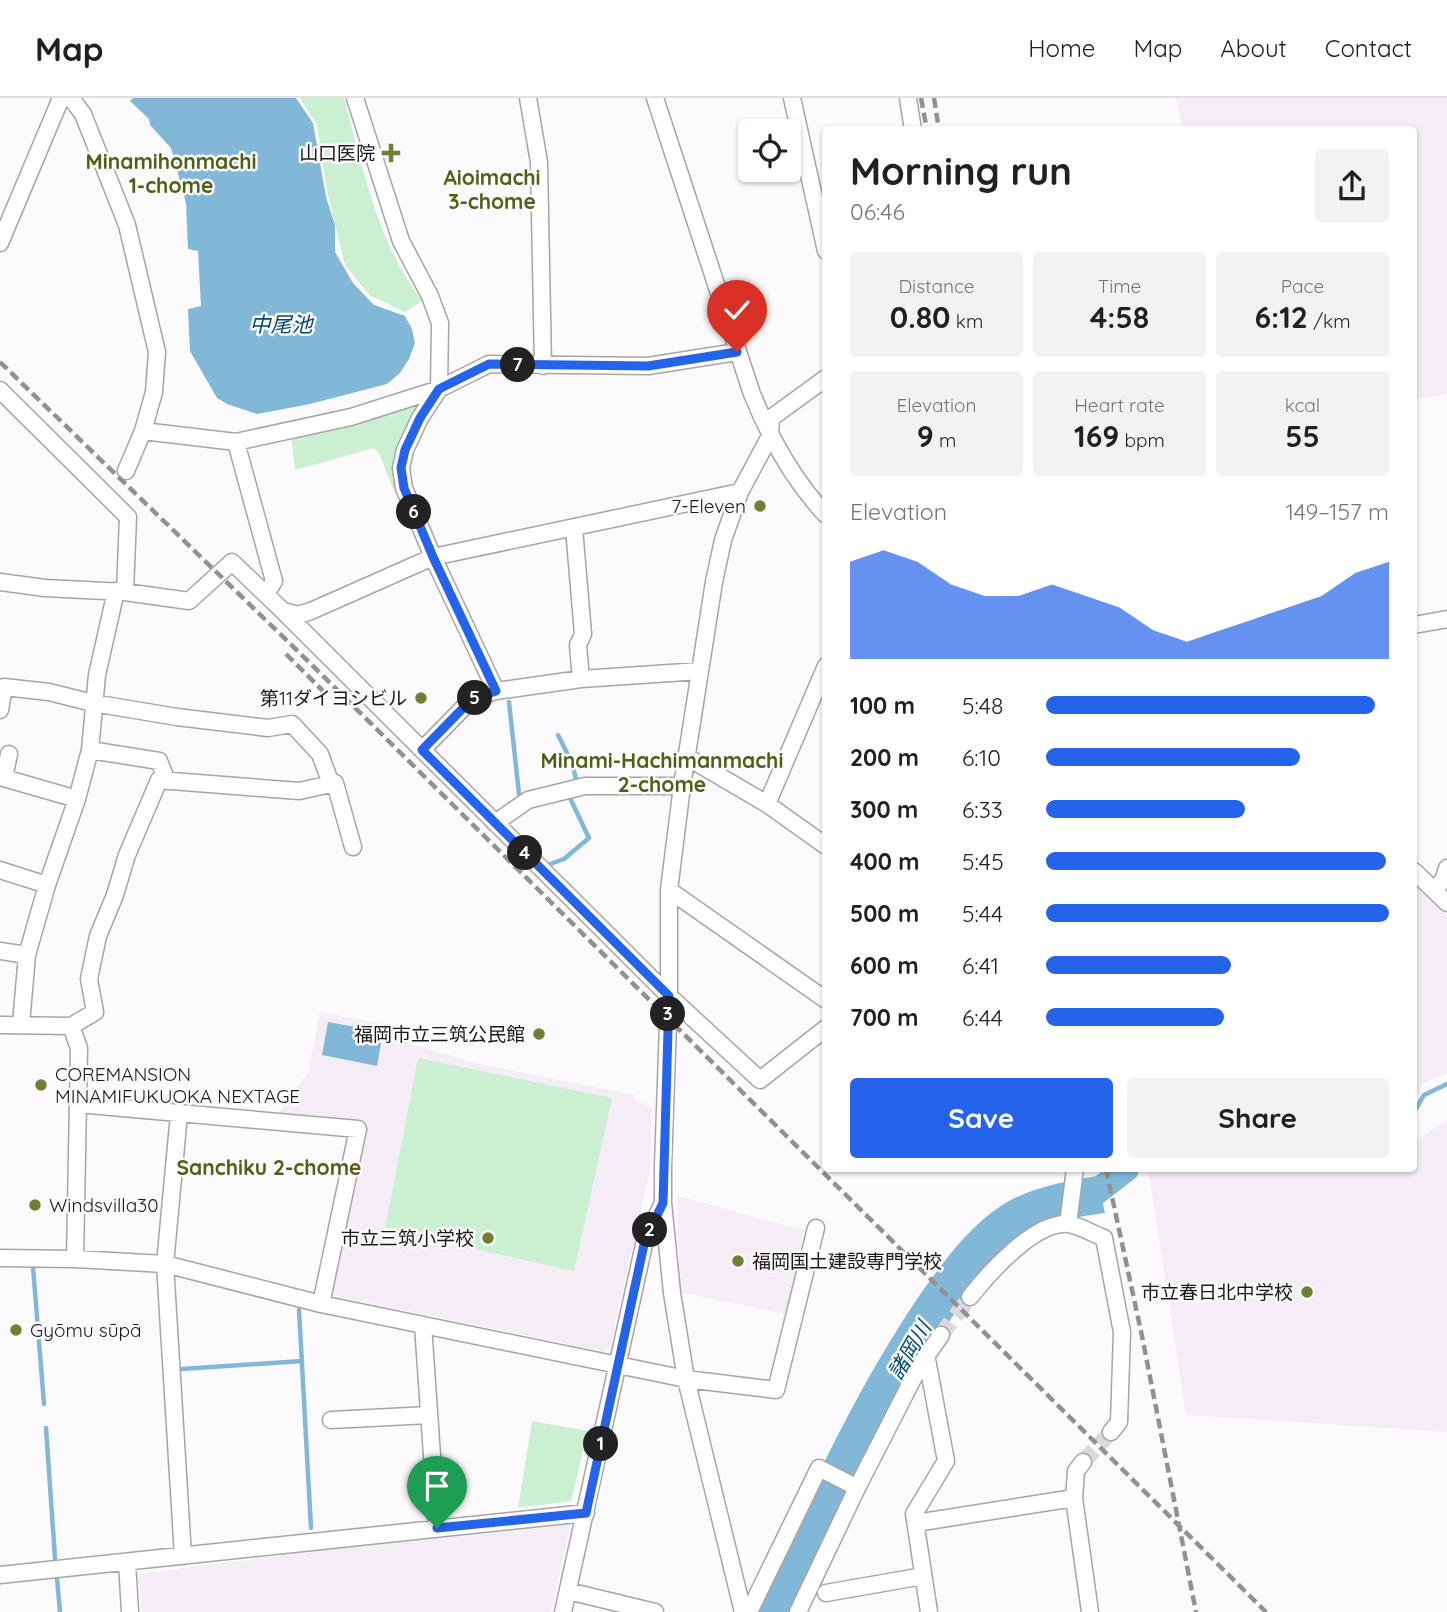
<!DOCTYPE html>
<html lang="en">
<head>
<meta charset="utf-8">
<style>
  body { margin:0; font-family:Quicksand,"Noto Sans JP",sans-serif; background:#f2f2f2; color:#202124; height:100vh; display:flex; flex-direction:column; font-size:26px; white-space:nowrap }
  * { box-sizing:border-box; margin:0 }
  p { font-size:23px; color:#757577 }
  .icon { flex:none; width:38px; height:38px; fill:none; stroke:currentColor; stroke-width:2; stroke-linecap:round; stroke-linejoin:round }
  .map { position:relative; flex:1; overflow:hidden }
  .drawer { position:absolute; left:822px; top:28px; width:595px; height:1046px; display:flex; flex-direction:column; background:#fff; border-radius:7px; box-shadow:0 2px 5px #0004 }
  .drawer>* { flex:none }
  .tools { position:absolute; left:738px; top:21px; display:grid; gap:14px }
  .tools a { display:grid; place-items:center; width:63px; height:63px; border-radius:7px; background:#fff; box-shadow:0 2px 5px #0004; font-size:35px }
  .pin { position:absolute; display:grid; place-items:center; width:60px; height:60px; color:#fff; margin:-72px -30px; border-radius:50% 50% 50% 0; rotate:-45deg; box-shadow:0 0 7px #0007 }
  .pin .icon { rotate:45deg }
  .km { position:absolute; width:35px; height:35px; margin:-18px; border-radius:50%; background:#222; color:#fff; font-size:19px; line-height:35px; text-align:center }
  .round { display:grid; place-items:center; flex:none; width:74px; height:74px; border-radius:7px; background:#f2f2f2 }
  .head { display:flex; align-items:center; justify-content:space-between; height:119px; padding:0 28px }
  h1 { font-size:38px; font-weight:700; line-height:52px }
  .figures { display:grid; grid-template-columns:repeat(3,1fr); gap:10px; height:119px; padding:7px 28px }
  .figures div { display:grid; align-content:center; border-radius:7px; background:#f2f2f2; text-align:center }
  .figures b { font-size:30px; font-weight:700 }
  .figures small { font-size:19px; font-weight:400 }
  .figures p { font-size:19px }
  .chart { height:196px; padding:14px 28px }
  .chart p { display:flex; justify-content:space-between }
  .chart svg { width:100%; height:126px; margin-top:7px; fill:#2563eb; opacity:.7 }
  .action { display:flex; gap:14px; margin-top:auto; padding:14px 28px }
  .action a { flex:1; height:80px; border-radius:7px; background:#2563eb; color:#fff; font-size:28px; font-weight:700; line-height:80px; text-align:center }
  .action a+a { background:#f2f2f2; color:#202124 }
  ul { padding:0 28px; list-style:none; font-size:23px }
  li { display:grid; grid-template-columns:112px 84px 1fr; align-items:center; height:52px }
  li i { height:18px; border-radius:9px; background:#2563eb }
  header { display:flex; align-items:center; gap:42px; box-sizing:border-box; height:98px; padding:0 35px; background:#fff; border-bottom:2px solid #e0e0e0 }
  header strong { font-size:33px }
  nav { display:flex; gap:38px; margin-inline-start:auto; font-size:24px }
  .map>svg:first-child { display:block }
  .built { fill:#f4edf6 }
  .green { fill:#cbefd1 }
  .water { fill:#82b8d7 }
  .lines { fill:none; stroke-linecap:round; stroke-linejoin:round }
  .stream { stroke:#82b8d7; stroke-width:4.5 }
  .river { stroke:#82b8d7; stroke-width:26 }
  .minor-tunnel { stroke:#dad8db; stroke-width:16; stroke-dasharray:16 8; stroke-linecap:butt }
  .minor-casing { stroke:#a6a4a7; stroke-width:19 }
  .minor { stroke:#fff; stroke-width:16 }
  .rail { stroke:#929092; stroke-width:4.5; stroke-dasharray:10 5; stroke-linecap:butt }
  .route-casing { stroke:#fff; stroke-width:14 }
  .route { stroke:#2563eb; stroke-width:9 }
  .poi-dot { fill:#6d8132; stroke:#fcfafd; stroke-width:2.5 }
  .labels { text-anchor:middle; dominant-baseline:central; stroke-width:5; stroke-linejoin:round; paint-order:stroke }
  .poi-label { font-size:19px; fill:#1a191a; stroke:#fcfafd; text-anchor:end }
  .neighbourhood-label { font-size:21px; font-weight:bold; fill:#4e6014; stroke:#fcfafd }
  .water-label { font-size:21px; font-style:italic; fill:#004a69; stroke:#fcfafd }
</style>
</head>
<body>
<header>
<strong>Map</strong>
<nav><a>Home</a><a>Map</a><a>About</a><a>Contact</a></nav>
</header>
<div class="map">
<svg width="1447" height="1514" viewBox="0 0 1447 1514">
  <rect width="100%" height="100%" fill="#fcfafd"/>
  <path class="built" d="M1176,0H1447V296L1414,302V32L1182,31Z
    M1414,784L1447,819V975L1424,985L1414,1003Z
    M320,914L393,928L405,944L475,965L634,997V1002L652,1009L650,1072L610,1247L605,1254L332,1197L365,1026L280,1018V1012L308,974Z
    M1447,1022V1334L1186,1317L1148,1071H1414V1044Z
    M677,1098L804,1132L786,1216L680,1194Z
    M572,1420L551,1514H142L138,1476Z"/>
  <path class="green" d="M300,0H344C363,70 377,144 422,203L405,214L369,197L345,167L327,93L317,27Z
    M424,300L398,388L393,391L380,357L374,350L295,372L291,338Z
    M418,960L612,1000L574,1173L385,1131Z
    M532,1323L588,1333L571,1403L518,1410Z"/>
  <path class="water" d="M133,0H296L313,25L326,99L335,127V154L353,185L374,207L405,218L412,231L415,245L409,261L400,275L387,286L310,306L257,316L227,306L217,300L190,253L188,211L201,208L198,153L188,151L186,105L171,50L150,27L149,21L130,3Z
    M328,924L383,934L377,968L322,957Z
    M1097,1078L1105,1115C1071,1120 1033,1125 1006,1147L1009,1151L987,1167L912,1279L795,1514H753C804,1406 852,1297 919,1198C942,1166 967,1130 1001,1108C1030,1089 1064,1084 1097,1078Z"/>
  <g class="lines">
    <path class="stream" d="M509,604L519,696
      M558,637L572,665L577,685
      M545,768L564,761L589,740L570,700
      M1414,1014L1424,997L1447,986
      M33,1169L44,1306
      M299,1212L311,1430
      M182,1271L302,1263
      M46,1330L55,1460
      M57,1480L60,1514"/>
    <path class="river" d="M1067,1104L1095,1095L1126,1071"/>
    <path class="minor-tunnel" d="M941,1237L970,1199
      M1083,1364L1111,1334"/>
    <defs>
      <path id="minor" d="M71,0L83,16L127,127L157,254L154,294L143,333L126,373
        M355,0L401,143L430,198L440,225L439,291L420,320L405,352L401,370L404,390L433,459L496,593
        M528,0L539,64L543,268
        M655,0L752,296C770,340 793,382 826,417
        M792,0L826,153
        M908,0L913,32
        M0,145L61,0
        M0,292L128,419L125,494
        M143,333L236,344L351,319L439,291L489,266L648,268L737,254
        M236,344L274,483L267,495
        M574,430L583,536L578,547L581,581
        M0,484L45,490L125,494L189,503L232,464L283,513L298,517L311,513L433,459L740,394
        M283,513L669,898L760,982L826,930
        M1414,527L1447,521
        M0,612L4,589L49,594L93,605L177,619L268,630L292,626L320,656L331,686L335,685L353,749
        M90,652L159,663L167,683
        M422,652L472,601L496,593L581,581L700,573
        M9,656L4,680L77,701
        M687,659L767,706L826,748
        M767,706L826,568
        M495,725L528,702L585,688H682
        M0,772L47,787
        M1414,773L1447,805
        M669,792L826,902
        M1435,793L1444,780L1447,770
        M0,853L27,857
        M21,926L27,857L47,787L77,701L90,652L97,577L116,493
        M0,927L71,928L79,950L75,1161
        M71,928L95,914L89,881L98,838L115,797L127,757L159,682L299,693L331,686
        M78,1006L358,1031L321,1206
        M179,1016L165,1166L183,1458
        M1068,1126L1075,1071
        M0,1160L75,1161L165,1166L321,1206L686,1281L776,1292L816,1130
        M970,1199C988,1176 1035,1123 1068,1126C1079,1127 1093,1136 1104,1140L1122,1234L1119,1324L1111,1334
        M423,1227L437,1430
        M926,1256L946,1363L914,1416L929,1514
        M331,1322L429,1317
        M1083,1364L1076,1373L1074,1400L1090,1514
        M916,1425L1074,1400
        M127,1464L130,1514
        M0,1477L586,1415
        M568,1493L655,1514
        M826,1495L923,1478
        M563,1514L645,1142L663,1105
        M743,1514L686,1281L672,1195L663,1105V1068L669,898V792L682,688L714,484L723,442L740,394L770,338L771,320L826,280
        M749,1514L819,1370L856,1389
        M798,1514L857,1390L920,1267L941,1237"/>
    </defs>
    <use href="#minor" class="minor-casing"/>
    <use href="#minor" class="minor"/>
    <path class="rail" d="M921,0L927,32
      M934,0L939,32
      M0,264L311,566L1266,1514
      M286,556L326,596
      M1106,1071L1142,1238L1196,1514"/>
  </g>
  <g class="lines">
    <defs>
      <path id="route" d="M437,1430L586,1415L645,1142L663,1105L669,898L422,652L472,601L496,593L433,459L404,390L401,370L405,352L420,320L439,291L489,266L648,268L737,254"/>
    </defs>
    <use href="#route" class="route-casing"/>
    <use href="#route" class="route"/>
  </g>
  <g class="poi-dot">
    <path d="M387.5 44.5h7v7h7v7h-7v7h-7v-7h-7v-7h7z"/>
    <circle cx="760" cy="408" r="7"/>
    <circle cx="421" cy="600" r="7"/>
    <circle cx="539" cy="936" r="7"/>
    <circle cx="41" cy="987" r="7"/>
    <circle cx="35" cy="1107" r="7"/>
    <circle cx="488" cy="1140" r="7"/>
    <circle cx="738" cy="1163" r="7"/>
    <circle cx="1307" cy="1194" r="7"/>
    <circle cx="16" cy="1232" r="7"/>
  </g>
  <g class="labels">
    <g class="poi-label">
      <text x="375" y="55">山口医院</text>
      <text x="746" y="408">7-Eleven</text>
      <text x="407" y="600">第11ダイヨシビル</text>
      <text x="525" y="936">福岡市立三筑公民館</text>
      <text x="55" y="976" text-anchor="start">COREMANSION<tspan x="55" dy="22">MINAMIFUKUOKA NEXTAGE</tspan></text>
      <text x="49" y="1107" text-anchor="start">Windsvilla30</text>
      <text x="474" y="1140">市立三筑小学校</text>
      <text x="752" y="1163" text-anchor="start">福岡国土建設専門学校</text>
      <text x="1293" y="1194">市立春日北中学校</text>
      <text x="30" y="1232" text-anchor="start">Gyōmu sūpā</text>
    </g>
    <g class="neighbourhood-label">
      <text x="171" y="63">Minamihonmachi<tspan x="171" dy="24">1-chome</tspan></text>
      <text x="492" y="79">Aioimachi<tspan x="492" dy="24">3-chome</tspan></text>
      <text x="662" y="662">Minami-Hachimanmachi<tspan x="662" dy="24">2-chome</tspan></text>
      <text x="269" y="1069">Sanchiku 2-chome</text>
    </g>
    <g class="water-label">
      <text x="281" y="226">中尾池</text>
      <text transform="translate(909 1252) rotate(-60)">諸岡川</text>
    </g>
  </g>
</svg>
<div class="tools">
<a><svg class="icon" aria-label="locate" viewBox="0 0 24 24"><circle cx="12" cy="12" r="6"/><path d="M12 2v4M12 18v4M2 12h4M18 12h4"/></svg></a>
</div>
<div class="pin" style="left:437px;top:1430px;background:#1e9e55"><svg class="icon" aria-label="arrive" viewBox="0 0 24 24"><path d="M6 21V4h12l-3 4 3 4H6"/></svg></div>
<div class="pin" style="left:737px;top:254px;background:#d93025"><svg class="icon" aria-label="check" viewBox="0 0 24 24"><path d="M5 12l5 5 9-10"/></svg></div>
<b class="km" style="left:601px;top:1346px">1</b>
<b class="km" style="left:650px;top:1132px">2</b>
<b class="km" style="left:668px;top:916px">3</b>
<b class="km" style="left:525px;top:755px">4</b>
<b class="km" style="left:475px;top:600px">5</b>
<b class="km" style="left:414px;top:414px">6</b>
<b class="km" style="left:518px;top:267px">7</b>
<section class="drawer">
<div class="head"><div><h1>Morning run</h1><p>06:46</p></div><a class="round"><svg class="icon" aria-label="share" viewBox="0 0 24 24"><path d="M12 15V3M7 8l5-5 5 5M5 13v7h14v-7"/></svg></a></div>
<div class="figures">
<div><p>Distance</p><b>0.80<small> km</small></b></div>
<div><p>Time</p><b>4:58</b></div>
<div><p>Pace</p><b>6:12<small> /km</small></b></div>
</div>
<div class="figures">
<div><p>Elevation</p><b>9<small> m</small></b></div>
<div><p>Heart rate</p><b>169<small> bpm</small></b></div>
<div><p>kcal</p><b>55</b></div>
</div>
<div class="chart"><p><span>Elevation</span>149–157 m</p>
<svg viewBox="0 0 160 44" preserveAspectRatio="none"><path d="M0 44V10L10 6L20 10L30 18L40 22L50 22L60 18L70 22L80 26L90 34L100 38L110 34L120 30L130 26L140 22L150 14L160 10V44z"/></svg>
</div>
<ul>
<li><b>100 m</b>5:48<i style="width:96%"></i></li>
<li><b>200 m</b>6:10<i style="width:74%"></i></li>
<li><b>300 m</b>6:33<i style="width:58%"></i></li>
<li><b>400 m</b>5:45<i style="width:99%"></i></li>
<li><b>500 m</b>5:44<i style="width:100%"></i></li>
<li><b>600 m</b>6:41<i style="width:54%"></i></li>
<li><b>700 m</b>6:44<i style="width:52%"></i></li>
</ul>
<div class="action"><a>Save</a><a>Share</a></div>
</section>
</div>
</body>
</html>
